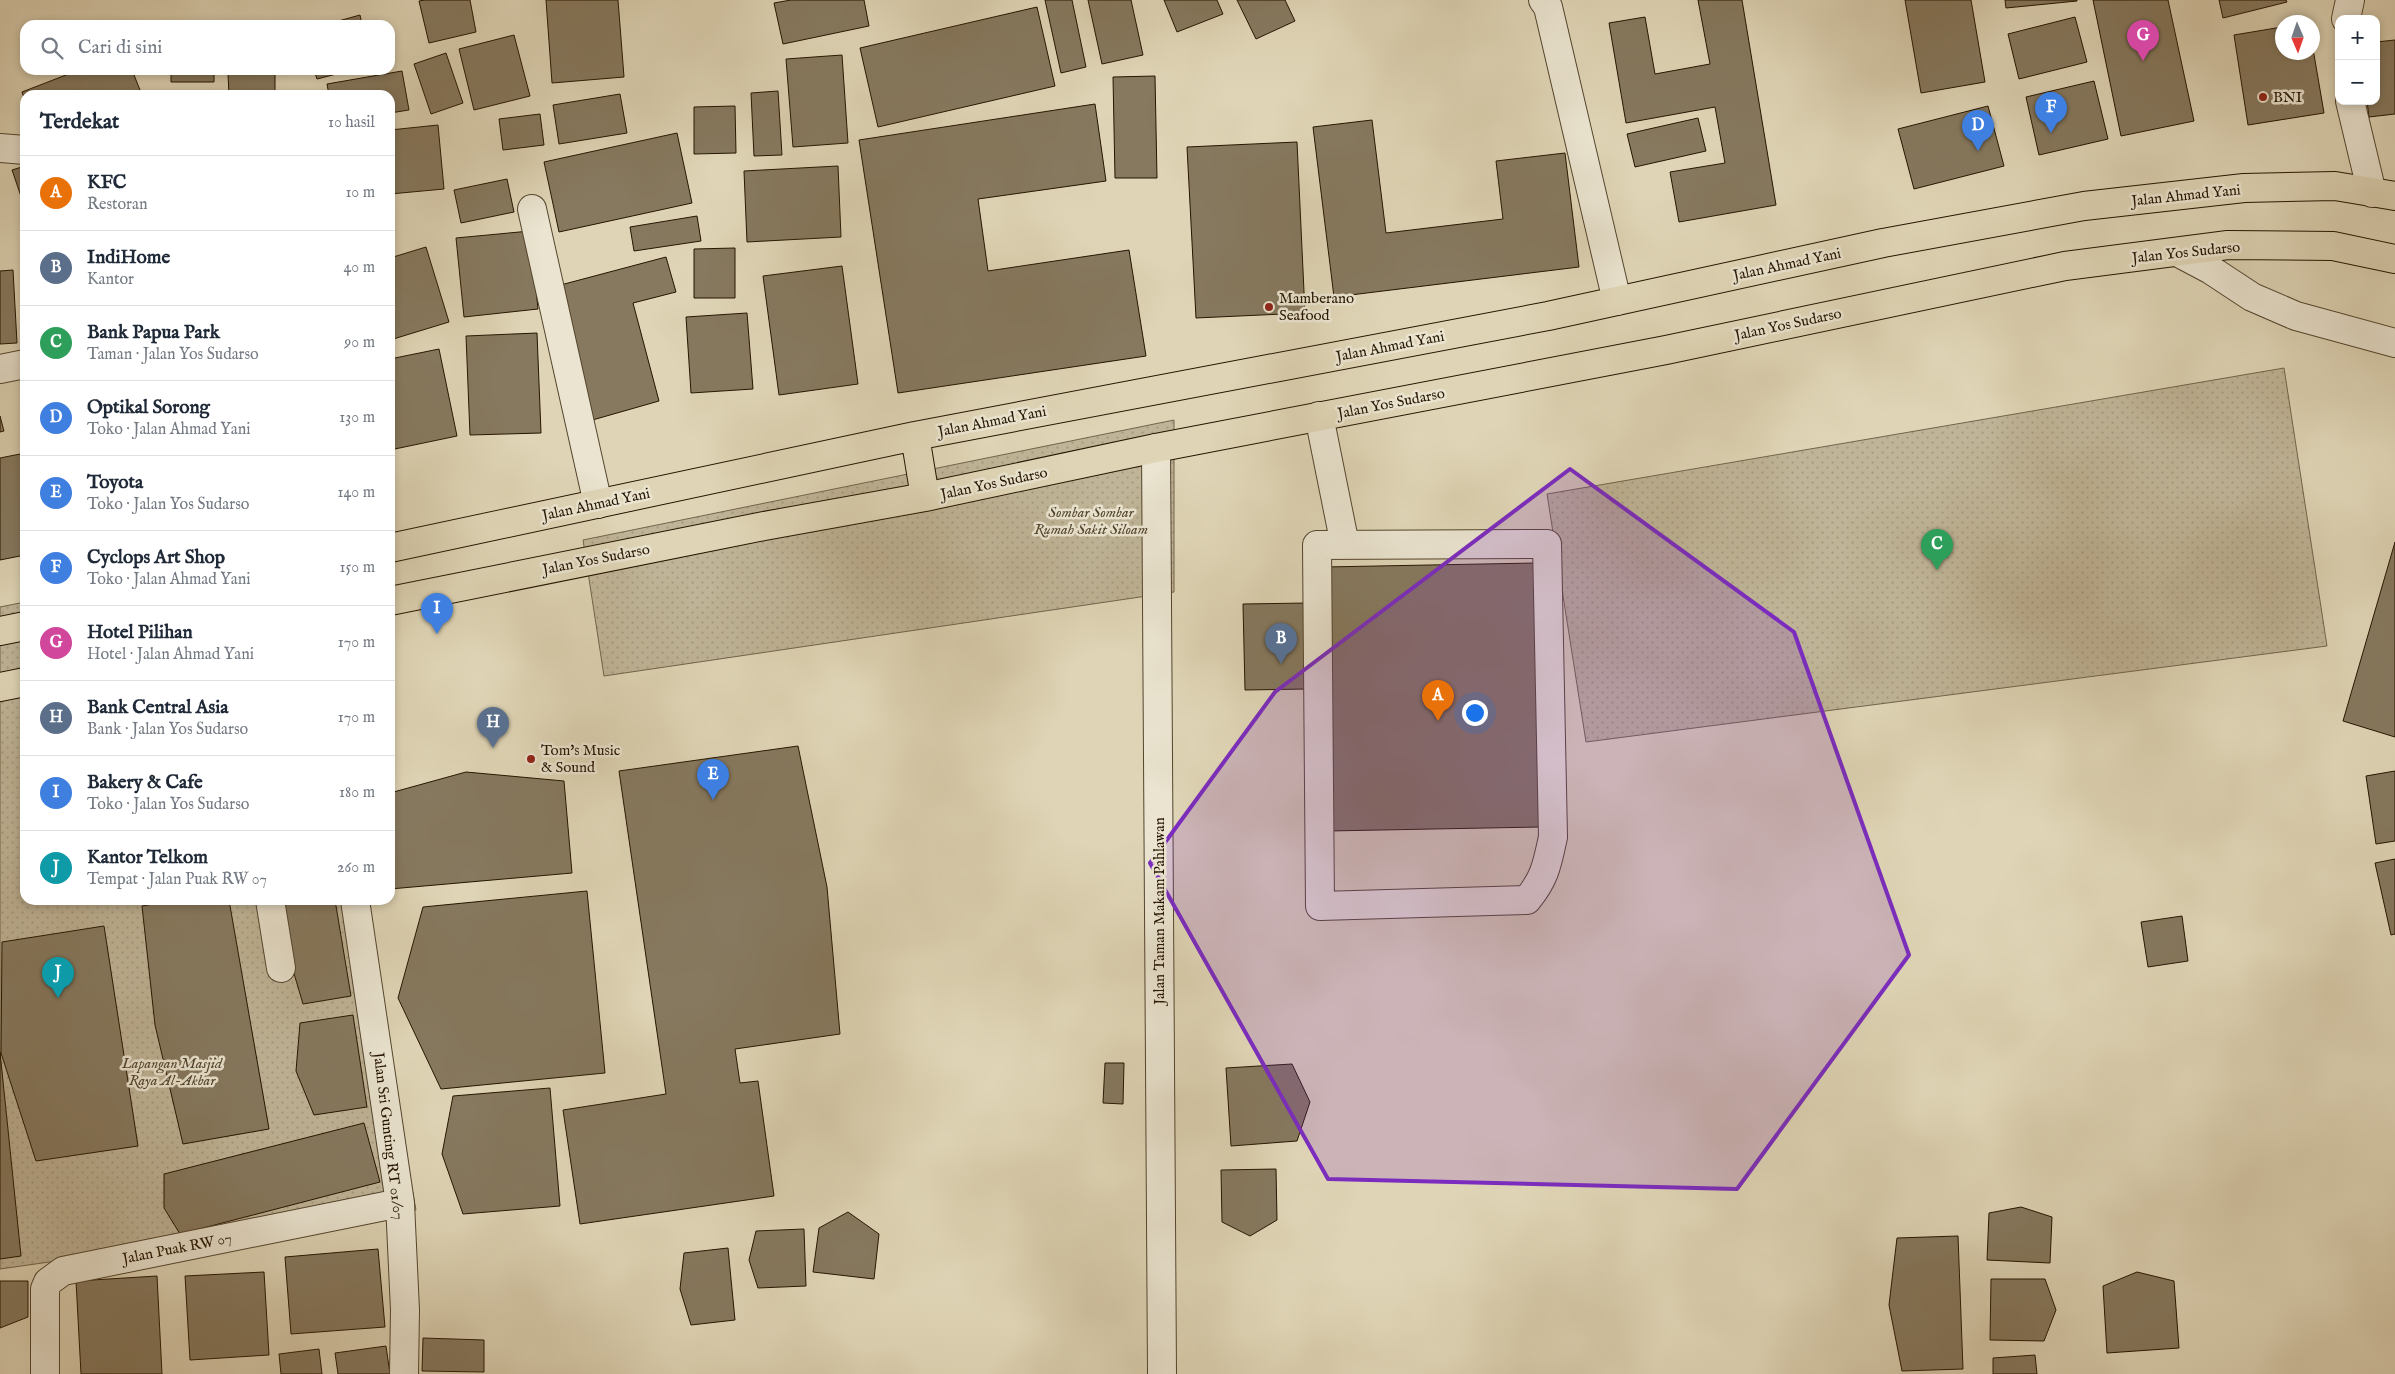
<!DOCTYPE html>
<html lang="id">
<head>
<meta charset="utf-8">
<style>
  :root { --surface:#fff; --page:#f2f2f3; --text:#1f2937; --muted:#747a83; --line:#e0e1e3; --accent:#0b8043 }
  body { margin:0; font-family:"IM FELL English",serif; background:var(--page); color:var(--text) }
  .controls { position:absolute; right:15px; top:15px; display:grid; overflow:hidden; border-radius:10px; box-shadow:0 2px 8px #0003 }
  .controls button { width:45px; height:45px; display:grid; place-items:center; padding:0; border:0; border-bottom:1px solid var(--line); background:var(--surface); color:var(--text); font:25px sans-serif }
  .compass { position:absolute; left:2275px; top:15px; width:45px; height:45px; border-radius:50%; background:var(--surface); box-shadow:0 2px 8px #0003; rotate:178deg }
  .you { position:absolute; left:1474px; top:712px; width:18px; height:18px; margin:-12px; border:4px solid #fff; border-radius:50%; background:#1a73e8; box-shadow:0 0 0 8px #1a73e833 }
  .badge { display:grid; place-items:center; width:32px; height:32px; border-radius:50%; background:var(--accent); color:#fff; font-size:16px; font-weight:700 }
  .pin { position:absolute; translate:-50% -41px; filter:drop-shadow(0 1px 2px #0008) }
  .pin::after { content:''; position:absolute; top:26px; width:18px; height:15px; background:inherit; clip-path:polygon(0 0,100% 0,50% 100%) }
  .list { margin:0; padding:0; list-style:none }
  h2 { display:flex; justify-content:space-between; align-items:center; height:65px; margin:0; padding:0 20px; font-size:21px }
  h2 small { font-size:16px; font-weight:400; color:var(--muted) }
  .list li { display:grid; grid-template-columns:32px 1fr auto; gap:15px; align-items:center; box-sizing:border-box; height:75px; padding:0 20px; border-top:1px solid var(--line) }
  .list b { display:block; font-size:19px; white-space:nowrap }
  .list p { margin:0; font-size:16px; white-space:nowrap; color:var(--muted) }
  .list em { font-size:16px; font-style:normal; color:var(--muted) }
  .icon { flex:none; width:28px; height:28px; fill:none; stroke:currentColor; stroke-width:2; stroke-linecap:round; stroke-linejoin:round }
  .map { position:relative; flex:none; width:2395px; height:1374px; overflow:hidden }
  .search { position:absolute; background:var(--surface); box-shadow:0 2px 8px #0003; left:20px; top:20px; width:375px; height:55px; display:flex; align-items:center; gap:12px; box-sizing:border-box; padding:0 18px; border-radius:15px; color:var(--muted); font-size:19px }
  .panel { position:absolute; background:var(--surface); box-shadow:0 2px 8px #0003; left:20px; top:90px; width:375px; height:815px; border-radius:15px }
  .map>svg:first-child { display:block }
</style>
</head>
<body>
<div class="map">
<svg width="2395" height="1374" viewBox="0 0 2395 1374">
  <defs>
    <pattern id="green-dots" width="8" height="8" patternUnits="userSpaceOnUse" patternTransform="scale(1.25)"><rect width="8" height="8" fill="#bfb497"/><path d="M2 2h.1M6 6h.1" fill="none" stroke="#a49a80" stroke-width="1.8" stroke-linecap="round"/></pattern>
  </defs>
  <rect width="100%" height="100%" fill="#dfd5b6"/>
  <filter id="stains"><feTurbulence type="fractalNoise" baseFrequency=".004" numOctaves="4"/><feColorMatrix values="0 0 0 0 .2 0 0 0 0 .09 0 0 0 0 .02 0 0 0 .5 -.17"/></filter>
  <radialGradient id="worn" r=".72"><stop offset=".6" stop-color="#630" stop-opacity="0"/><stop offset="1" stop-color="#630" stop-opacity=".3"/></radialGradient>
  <path fill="url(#green-dots)" stroke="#72644c" d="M2284 368 2327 646 1586 742 1547 494Z
    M1174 420V592L604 676 583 540Z
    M25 602V900H359L416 1210 0 1269V607Z"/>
  <path fill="#86795f" stroke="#251501" d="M425 0H470L476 32 429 43 419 1Z
    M546 0H618L624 77 552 83Z
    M791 0H864L869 26 783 44 774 3Z
    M1045 0H1072L1086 67 1061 73Z
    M1088 0H1131L1143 55 1102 64Z
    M1164 0H1217L1223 14 1177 32Z
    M1237 0H1285L1295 21 1256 39Z
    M1698 0H1742L1776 205 1679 222 1670 172 1725 163 1715 107 1626 123 1609 23 1645 17 1655 74 1710 64Z
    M1905 0H1971L1985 82 1921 93Z
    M2005 0H2077V1L2006 8Z
    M2093 0H2168L2194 121 2121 136Z
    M2219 0H2286L2287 2 2223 18Z
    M1037 7 1055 86 878 127 860 48Z
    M360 15 362 25H324Z
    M2075 17 2087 62 2019 79 2008 34Z
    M2282 27V52H2312V43L2324 113 2248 125 2234 35Z
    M514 35 530 96 474 110 459 49Z
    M2395 40V114L2369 117 2367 101H2376V42Z
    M446 53 463 103 431 114 414 64Z
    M842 55 848 143 793 147 786 59Z
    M79 70H132L142 95H25V101L22 92Z
    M171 70H214V82H171Z
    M314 70H352L317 79Z
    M402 71 409 110 390 113V95H329L327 84Z
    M275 73V95H229L228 74Z
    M1155 76 1157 178H1115L1113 77Z
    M2094 81 2108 139 2039 155 2026 97Z
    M778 91 782 155 754 156 751 93Z
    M620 94 627 133 559 144 553 105Z
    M1095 104 1106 181 978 199 988 271 1129 250 1146 356 898 393 859 140Z
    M735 106 736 153 694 154V107Z
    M1988 106 2004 166 1914 189 1898 129Z
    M540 114 544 145 503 150 499 119Z
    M1698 118 1706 151 1635 167 1627 134Z
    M1372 120 1386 233 1503 219 1496 161 1565 153 1579 267 1334 297 1313 127Z
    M438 125 444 189 390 194V130Z
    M677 133 692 203 559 232 544 162Z
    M1297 142 1305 313 1196 318 1187 147Z
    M25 166V208L12 170Z
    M838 166 841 237 747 242 744 171Z
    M507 179 514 212 461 223 454 190Z
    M390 211H393V233L390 234Z
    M697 216 701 241 634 251 630 227Z
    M530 231 538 309 464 317 456 238Z
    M426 247 449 322 390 340V258Z
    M735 248V298H694V249Z
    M666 257 676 292 633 303 659 401 589 421 553 287Z
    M842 266 858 384 779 395 763 276Z
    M13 270 17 343 0 344V271Z
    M747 313 753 389 691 393 686 317Z
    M537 333 541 433 470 435 466 336Z
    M439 349 457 436 390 450V359Z
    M0 416 4 431 0 432Z
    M25 453V555L0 560V458Z
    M2395 542V737L2343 721Z
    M1536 563 1540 827 1328 831 1324 567Z
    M1307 603 1308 689 1245 690 1243 604Z
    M798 746 827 887 840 1034 735 1049 740 1083 758 1081 774 1196 580 1224 563 1110 666 1094 619 771Z
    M2395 771V841L2376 844 2366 776Z
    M466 772 564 781 572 873 390 889V793Z
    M2395 859V934L2391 935 2375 863Z
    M587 891 605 1073 441 1089 398 998 423 907Z
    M175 900H229L269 1129 183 1144 155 1025 142 906Z
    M283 900H335L351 996 303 1004 285 943Z
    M2182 916 2188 961 2148 967 2141 922Z
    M104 926 138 1146 36 1161 1 1053 2 942Z
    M353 1015 367 1107 314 1115 296 1071 300 1023Z
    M0 1052 21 1256 0 1259Z
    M1105 1063H1124L1123 1104 1103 1103Z
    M1292 1064 1310 1102 1297 1141 1231 1146 1226 1068Z
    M550 1088 560 1206 463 1214 442 1154 453 1096Z
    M364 1123 380 1182 180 1234 164 1208V1174Z
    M1276 1169 1277 1220 1250 1236 1222 1222 1221 1170Z
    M2021 1207 2052 1217 2050 1263 1987 1260 1989 1213Z
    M848 1212 879 1234 874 1279 813 1272 819 1228Z
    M804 1229 806 1286 758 1288 749 1260 756 1231Z
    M1958 1236 1963 1369 1902 1371 1889 1305 1897 1238Z
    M728 1248 735 1320 691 1325 680 1289 684 1253Z
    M378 1249 385 1327 291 1334 285 1257Z
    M264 1272 269 1355 190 1360 185 1276Z
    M2137 1272 2174 1281 2179 1348 2107 1353 2103 1286Z
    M157 1276 162 1374H81L76 1281Z
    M1991 1279H2045L2056 1310 2044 1341 1990 1340Z
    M0 1281H28V1317L0 1328Z
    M423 1338 484 1340V1372L422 1371Z
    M386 1346 390 1374H338L335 1353Z
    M319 1349 322 1374H281L279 1354Z
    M2035 1355 2037 1374H1993V1358Z"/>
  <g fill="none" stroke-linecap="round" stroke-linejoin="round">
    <defs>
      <path id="minor" d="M1543 0 1548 7 1617 301
        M2346 19 2350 0
        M2350 101 2372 193
        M0 148 25 150
        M532 209 598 504
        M2177 252 2211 270 2252 297 2296 316 2395 343
        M0 369 25 364
        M1319 416 1345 545
        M1156 448 1162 1374
        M1547 544 1553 837C1547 865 1545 878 1527 900L1320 906 1317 545Z
        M270 900 281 968
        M355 900 400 1203 405 1310 404 1374
        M45 1374V1289L48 1282 63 1271 400 1203"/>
      <path id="highway" d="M915 436 925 497
        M390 548 915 436 1548 316 1883 243 2084 206 2244 188 2335 186 2395 196
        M390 601 764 526 925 497 1156 448 1666 350 2065 266 2228 245 2333 246 2395 259
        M0 631 25 626
        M0 687 25 682"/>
    </defs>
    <use href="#minor" stroke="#54452e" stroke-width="30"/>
    <use href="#highway" stroke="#251501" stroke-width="30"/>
    <use href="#minor" stroke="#eae4d0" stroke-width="28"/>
    <use href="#highway" stroke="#dfd5b6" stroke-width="28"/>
  </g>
  <path fill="#7b2cbf" fill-opacity="0.2" stroke="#7b2cbf" stroke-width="4" stroke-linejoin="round" d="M1570 469 1794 632 1909 955 1737 1189 1328 1179 1150 863 1275 692Z"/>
  <g fill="#8f2418" stroke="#eae4d0" stroke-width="2">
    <circle cx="2263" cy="97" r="5"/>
    <circle cx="1269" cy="307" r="5"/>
    <circle cx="531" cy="759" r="5"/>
  </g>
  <g text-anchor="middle" stroke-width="5" stroke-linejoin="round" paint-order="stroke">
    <g font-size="15" fill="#251501" stroke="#eae4d0" text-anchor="start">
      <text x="2273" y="102">BNI</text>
      <text x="1279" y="303">Mamberano<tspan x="1279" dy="17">Seafood</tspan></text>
      <text x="541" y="755">Tom's Music<tspan x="541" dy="17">&amp; Sound</tspan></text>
    </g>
    <g font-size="15" fill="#251501" stroke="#eae4d0">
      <text transform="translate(2186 195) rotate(-6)" y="5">Jalan Ahmad Yani</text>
      <text transform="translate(2186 252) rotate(-6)" y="5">Jalan Yos Sudarso</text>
      <text transform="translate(1787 264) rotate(-12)" y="5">Jalan Ahmad Yani</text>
      <text transform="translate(1788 324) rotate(-12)" y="5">Jalan Yos Sudarso</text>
      <text transform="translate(1390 346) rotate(-11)" y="5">Jalan Ahmad Yani</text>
      <text transform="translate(1391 403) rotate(-11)" y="5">Jalan Yos Sudarso</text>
      <text transform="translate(992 421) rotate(-11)" y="5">Jalan Ahmad Yani</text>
      <text transform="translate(994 483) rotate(-12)" y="5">Jalan Yos Sudarso</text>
      <text transform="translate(596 504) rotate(-12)" y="5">Jalan Ahmad Yani</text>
      <text transform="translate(596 559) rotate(-11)" y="5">Jalan Yos Sudarso</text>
      <text transform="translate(1159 911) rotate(-90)" y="5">Jalan Taman Makam Pahlawan</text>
      <text transform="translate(389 1136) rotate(83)" y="5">Jalan Sri Gunting RT 01/07</text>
      <text transform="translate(177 1248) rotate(-11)" y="5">Jalan Puak RW 07</text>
    </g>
    <g font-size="15" font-style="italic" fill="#53452e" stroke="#eae4d0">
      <text x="1091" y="517">Sombar Sombar<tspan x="1091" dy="17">Rumah Sakit Siloam</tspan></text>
      <text x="172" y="1068">Lapangan Masjid<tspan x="172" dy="17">Raya Al-Akbar</tspan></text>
    </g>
  </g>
  <rect width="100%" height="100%" filter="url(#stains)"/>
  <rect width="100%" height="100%" fill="url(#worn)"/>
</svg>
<div class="controls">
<button>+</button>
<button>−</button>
</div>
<svg class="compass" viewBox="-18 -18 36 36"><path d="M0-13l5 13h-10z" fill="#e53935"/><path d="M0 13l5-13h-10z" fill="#747a83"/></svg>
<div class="you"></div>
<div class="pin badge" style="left:1438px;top:721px;background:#e8710a">A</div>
<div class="pin badge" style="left:1281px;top:664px;background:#5c6f8a">B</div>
<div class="pin badge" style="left:1937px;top:570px;background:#2e9e5b">C</div>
<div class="pin badge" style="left:1978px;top:151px;background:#3f7fe0">D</div>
<div class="pin badge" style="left:713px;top:800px;background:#3f7fe0">E</div>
<div class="pin badge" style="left:2051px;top:133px;background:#3f7fe0">F</div>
<div class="pin badge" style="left:2143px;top:61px;background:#d1479c">G</div>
<div class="pin badge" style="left:493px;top:748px;background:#5c6f8a">H</div>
<div class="pin badge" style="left:437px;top:634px;background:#3f7fe0">I</div>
<div class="pin badge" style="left:58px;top:998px;background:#0f9aa8">J</div>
<div class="search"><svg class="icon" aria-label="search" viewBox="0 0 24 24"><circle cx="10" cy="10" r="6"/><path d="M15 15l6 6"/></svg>Cari di sini</div>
<section class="panel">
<h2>Terdekat<small>10 hasil</small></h2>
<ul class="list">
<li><span class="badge" style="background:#e8710a">A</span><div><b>KFC</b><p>Restoran</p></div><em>10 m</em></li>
<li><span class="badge" style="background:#5c6f8a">B</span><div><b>IndiHome</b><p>Kantor</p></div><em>40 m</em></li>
<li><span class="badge" style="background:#2e9e5b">C</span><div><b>Bank Papua Park</b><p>Taman · Jalan Yos Sudarso</p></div><em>90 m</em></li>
<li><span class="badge" style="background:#3f7fe0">D</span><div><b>Optikal Sorong</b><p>Toko · Jalan Ahmad Yani</p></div><em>130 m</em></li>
<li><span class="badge" style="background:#3f7fe0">E</span><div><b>Toyota</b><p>Toko · Jalan Yos Sudarso</p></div><em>140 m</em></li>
<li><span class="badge" style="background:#3f7fe0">F</span><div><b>Cyclops Art Shop</b><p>Toko · Jalan Ahmad Yani</p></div><em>150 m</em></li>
<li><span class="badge" style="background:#d1479c">G</span><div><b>Hotel Pilihan</b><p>Hotel · Jalan Ahmad Yani</p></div><em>170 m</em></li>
<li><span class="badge" style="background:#5c6f8a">H</span><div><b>Bank Central Asia</b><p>Bank · Jalan Yos Sudarso</p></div><em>170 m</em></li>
<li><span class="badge" style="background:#3f7fe0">I</span><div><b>Bakery &amp; Cafe</b><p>Toko · Jalan Yos Sudarso</p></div><em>180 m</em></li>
<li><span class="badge" style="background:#0f9aa8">J</span><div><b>Kantor Telkom</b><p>Tempat · Jalan Puak RW 07</p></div><em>260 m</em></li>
</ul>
</section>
</div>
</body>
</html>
